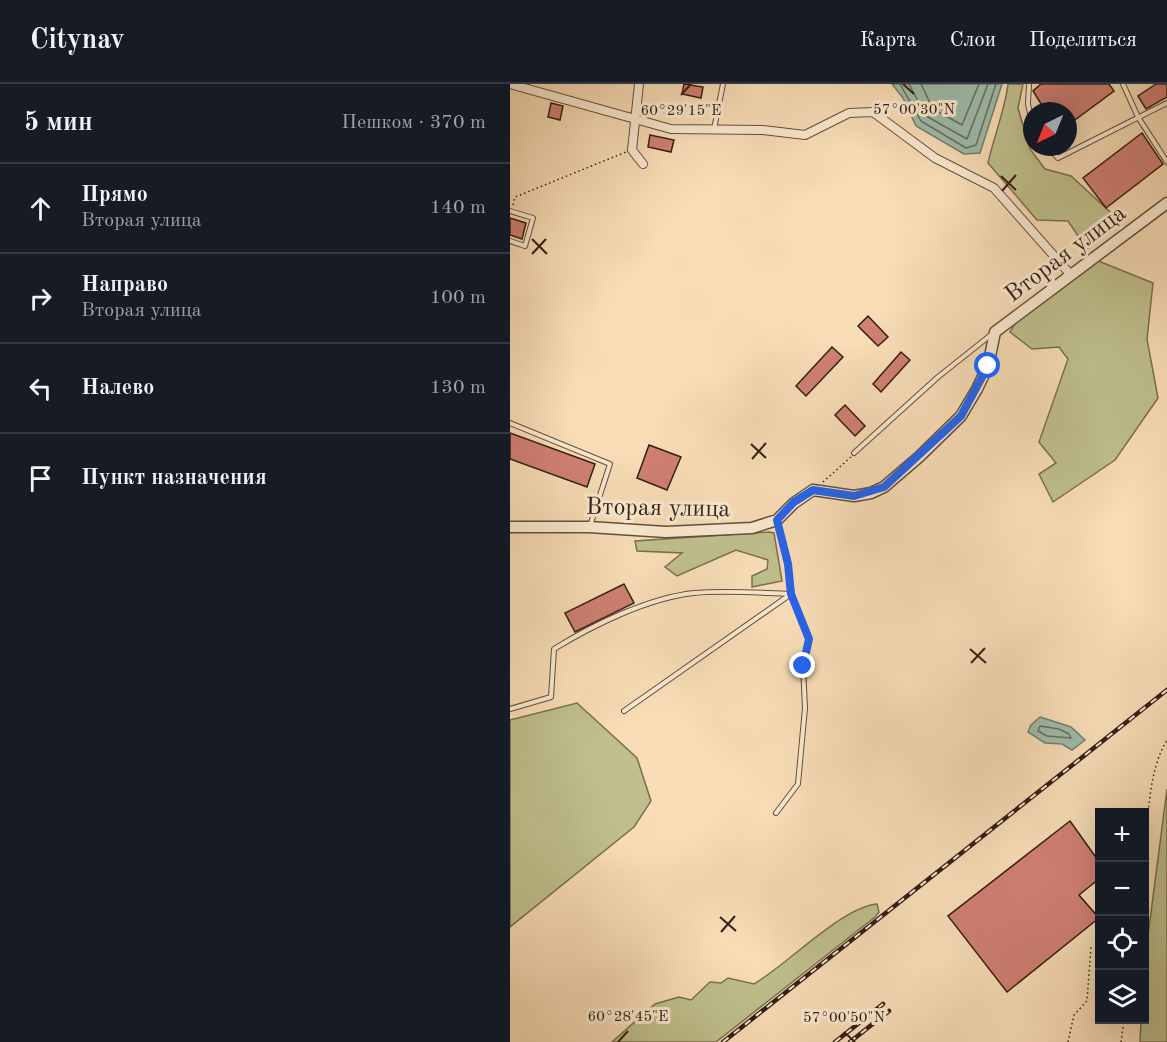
<!DOCTYPE html>
<html lang="ru">
<head>
<meta charset="utf-8">
<style>
  :root { --surface:#171b24; --page:#242831; --text:#f1f3f6; --muted:#9ea1a6; --line:#363941 }
  body { margin:0; font-family:"Old Standard TT",serif; background:var(--page); color:var(--text) }
  .controls { position:absolute; right:18px; bottom:18px; display:grid; overflow:hidden; border-radius:0px; box-shadow:0 6px 24px #0002 }
  .controls button { width:54px; height:54px; display:grid; place-items:center; padding:0; border:0; border-bottom:2px solid var(--line); background:var(--surface); color:var(--text); font:30px sans-serif }
  .compass { position:absolute; left:513px; top:18px; width:54px; height:54px; border-radius:50%; background:var(--surface); box-shadow:0 6px 24px #0002; rotate:223deg }
  .stop { position:absolute; width:18px; height:18px; margin:-14px; border:4px solid #2563eb; border-radius:50%; background:#fff }
  .stop.end { background:#2563eb; border-color:#fff; box-shadow:0 2px 6px #0008 }
  .list { margin:0; padding:0; list-style:none }
  h2 { display:flex; justify-content:space-between; align-items:center; height:78px; margin:0; padding:0 24px; font-size:26px }
  h2 small { font-size:20px; font-weight:400; color:var(--muted) }
  .list li { display:grid; grid-template-columns:39px 1fr auto; gap:18px; align-items:center; box-sizing:border-box; height:90px; padding:0 24px; border-top:2px solid var(--line) }
  .list b { display:block; font-size:22px; white-space:nowrap }
  .list p { margin:0; font-size:20px; white-space:nowrap; color:var(--muted) }
  .list em { font-size:20px; font-style:normal; color:var(--muted) }
  .icon { flex:none; width:33px; height:33px; fill:none; stroke:currentColor; stroke-width:2; stroke-linecap:round; stroke-linejoin:round }
  .map { position:relative; flex:none; width:657px; height:958px; overflow:hidden }
  header { display:flex; align-items:center; gap:36px; box-sizing:border-box; height:84px; padding:0 30px; background:var(--surface); border-bottom:2px solid var(--line) }
  header strong { font-size:28px }
  nav { display:flex; gap:33px; margin-inline-start:auto; font-size:21px }
  main { display:flex }
  aside { flex:1; background:var(--surface) }
  .map>svg:first-child { display:block }
</style>
</head>
<body>
<header>
<strong>Citynav</strong>
<nav><a>Карта</a><a>Слои</a><a>Поделиться</a></nav>
</header>
<main>
<aside>
<h2>5 мин<small>Пешком · 370 m</small></h2>
<ul class="list">
<li><svg class="icon" aria-label="ahead" viewBox="0 0 24 24"><path d="M12 20V5M6 11l6-6 6 6"/></svg><div><b>Прямо</b><p>Вторая улица</p></div><em>140 m</em></li>
<li><svg class="icon" aria-label="right" viewBox="0 0 24 24"><path d="M7 20v-9h11M14 6l5 5-5 5"/></svg><div><b>Направо</b><p>Вторая улица</p></div><em>100 m</em></li>
<li><svg class="icon" aria-label="left" viewBox="0 0 24 24"><path d="M17 20v-9H6M10 6l-5 5 5 5"/></svg><div><b>Налево</b></div><em>130 m</em></li>
<li><svg class="icon" aria-label="arrive" viewBox="0 0 24 24"><path d="M6 21V4h12l-3 4 3 4H6"/></svg><div><b>Пункт назначения</b></div></li>
</ul>
</aside>
<div class="map">
<svg width="657" height="958" viewBox="0 0 657 958">
  <rect width="100%" height="100%" fill="#f8ddb7"/>
  <filter id="stains"><feTurbulence type="fractalNoise" baseFrequency=".00333" numOctaves="4"/><feColorMatrix values="0 0 0 0 .2 0 0 0 0 .09 0 0 0 0 .02 0 0 0 .5 -.17"/></filter>
  <radialGradient id="worn" r=".72"><stop offset=".6" stop-color="#630" stop-opacity="0"/><stop offset="1" stop-color="#630" stop-opacity=".3"/></radialGradient>
  <path fill="#bfc08d" stroke="#796f50" stroke-width="1.5" d="M498 0H513L508 24 520 65 535 85 561 92 611 138 577 165 558 137 527 136 478 79C484 52 495 26 498 0Z
    M586 176 643 199 637 255 648 314 605 376 543 418 529 390 546 379 529 358 558 275 549 263 522 265 500 248 507 236Z
    M259 448 264 449 272 497 242 503V492L257 485 258 476 226 466 167 492 155 483 172 469 127 467 125 457Z
    M67 619 127 674 141 717 124 743 0 843V636Z
    M657 705V958H630L631 936H634L635 875Z
    M367 820 369 828 365 833 206 958H102L145 920 169 913 181 916 200 898 211 899 218 894 244 900C278 880 332 823 367 820Z"/>
  <path fill="#9ebcab" stroke="#737d6e" stroke-width="1.5" d="M382 0H492L470 69 454 70 406 42 393 14Z
    M530 633 561 643 575 656 562 666 552 660 535 659 518 648 521 641Z"/>
  <g fill="none" stroke-linecap="round" stroke-linejoin="round">
    <path stroke="#686d5f" stroke-width="1.5" d="M390 0 411 37 456 64 466 61 486 0
      M399 0 416 32 457 55 478 0
      M411 0 423 25 452 41 469 0
      M530 642 549 645 559 650 561 654 537 652 528 647Z"/>
  </g>
  <path fill="#d08074" stroke="#331e13" stroke-width="1.5" d="M174 0 193 3 191 14 172 10Z
    M531 0H599L604 7 558 41V27H528L533 23 523 7Z
    M646 0H657V13L636 25 628 12Z
    M41 19 53 22 50 36 38 33Z
    M632 49 653 80 596 124 573 94Z
    M140 51 164 56 161 68 138 63Z
    M0 134 16 139 12 155 0 151Z
    M358 232 378 253 368 262 348 242Z
    M322 263 333 273 296 312 286 302Z
    M391 268 400 276 371 308 363 300Z
    M335 321 355 342 345 352 325 331Z
    M0 349 85 380 77 403 0 375Z
    M139 361 171 373 157 406 127 394Z
    M114 500 124 519 65 548 55 529Z
    M560 737 590 779V794L569 811 589 834 497 908 438 832Z"/>
  <g fill="none" stroke-linecap="round" stroke-linejoin="round">
    <defs>
      <path id="service" d="M519 0 518 20 522 39
        M613 0 628 33 657 78
        M204 45 213 0
        M537 63 548 74 657 19
        M0 127 23 134 15 162 0 157
        M0 339 100 380 80 442
        M344 369 428 293 482 250
        M0 625 41 613 44 565C83 541 138 514 184 509 216 506 249 509 281 510L114 627
        M266 729 288 700 295 624 293 582 299 555 281 510 278 480 267 437"/>
      <path id="minor" d="M0 0 161 45 253 46 295 51 339 29 363 28 425 74 484 104 560 190
        M129 0 122 66 133 80"/>
      <path id="tertiary" d="M0 443H79L156 448 242 444 267 436 284 419 303 406 344 412 361 409 374 403 409 373 451 332 467 305 478 282 485 248 657 119"/>
    </defs>
    <use href="#service" stroke="#644e3c" stroke-width="6"/>
    <use href="#minor" stroke="#644e3c" stroke-width="10"/>
    <use href="#tertiary" stroke="#644e3c" stroke-width="13"/>
    <path stroke="#331e13" stroke-width="1.5" stroke-dasharray="1.5 3" stroke-linecap="butt" d="M3 121 5 113 116 68
      M313 398 341 373
      M634 768C639 732 638 687 657 656
      M558 958 564 931 577 917 581 863
      M611 958 614 936"/>
    <use href="#service" stroke="#fae9d0" stroke-width="4"/>
    <use href="#minor" stroke="#fae9d0" stroke-width="8"/>
    <use href="#tertiary" stroke="#fae9d0" stroke-width="10"/>
    <defs>
      <path id="rail" d="M213 958 657 606
        M325 958 373 920
        M340 958 379 927"/>
    </defs>
    <use href="#rail" stroke="#331e13" stroke-width="4.5"/>
    <use href="#rail" stroke="#fae9d0" stroke-width="2" stroke-dasharray="7" stroke-linecap="butt"/>
  </g>
  <g fill="none" stroke-linecap="round" stroke-linejoin="round">
    <path stroke="#2563eb" stroke-width="8" d="M293 582 299 555 281 510 278 480 267 436 284 418 303 406 344 412 374 403 451 332 478 282"/>
  </g>
  <path fill="none" stroke="#331e13" stroke-width="2" d="M393 0 404 10M171 11 181 0M491 92 506 106M492 107 506 91M22 155 37 170M22 170 36 155M241 360 256 374M242 375 256 359M460 565 476 579M461 579 475 564M210 833 226 847M211 848 225 832M334 948 345 958M108 958 118 947"/>
  <g text-anchor="middle" stroke-width="6" stroke-linejoin="round" paint-order="stroke">
    <g font-size="24" fill="#331e13" stroke="#fae9d0">
      <text transform="translate(555 169) rotate(-37)" y="8">Вторая улица</text>
      <text transform="translate(148 423) rotate(1)" y="8">Вторая улица</text>
    </g>
  </g>
  <g font-size="15" text-anchor="middle" fill="#331e13" stroke="#fae9d0" stroke-width="6" stroke-linejoin="round" paint-order="stroke">
    <text x="404" y="30">57°00'30"N</text>
    <text x="171" y="31">60°29'15"E</text>
    <text x="118" y="937">60°28'45"E</text>
    <text x="334" y="938">57°00'50"N</text>
  </g>
  <rect width="100%" height="100%" filter="url(#stains)"/>
  <rect width="100%" height="100%" fill="url(#worn)"/>
</svg>
<div class="controls">
<button>+</button>
<button>−</button>
<button><svg class="icon" aria-label="locate" viewBox="0 0 24 24"><circle cx="12" cy="12" r="6"/><path d="M12 2v4M12 18v4M2 12h4M18 12h4"/></svg></button>
<button><svg class="icon" aria-label="layers" viewBox="0 0 24 24"><path d="M12 4l9 5-9 5-9-5zM3 14l9 5 9-5"/></svg></button>
</div>
<svg class="compass" viewBox="-18 -18 36 36"><path d="M0-13l5 13h-10z" fill="#e53935"/><path d="M0 13l5-13h-10z" fill="#9ea1a6"/></svg>
<div class="stop" style="left:478px;top:282px"></div>
<div class="stop end" style="left:293px;top:582px"></div>
</div>
</main>
</body>
</html>
